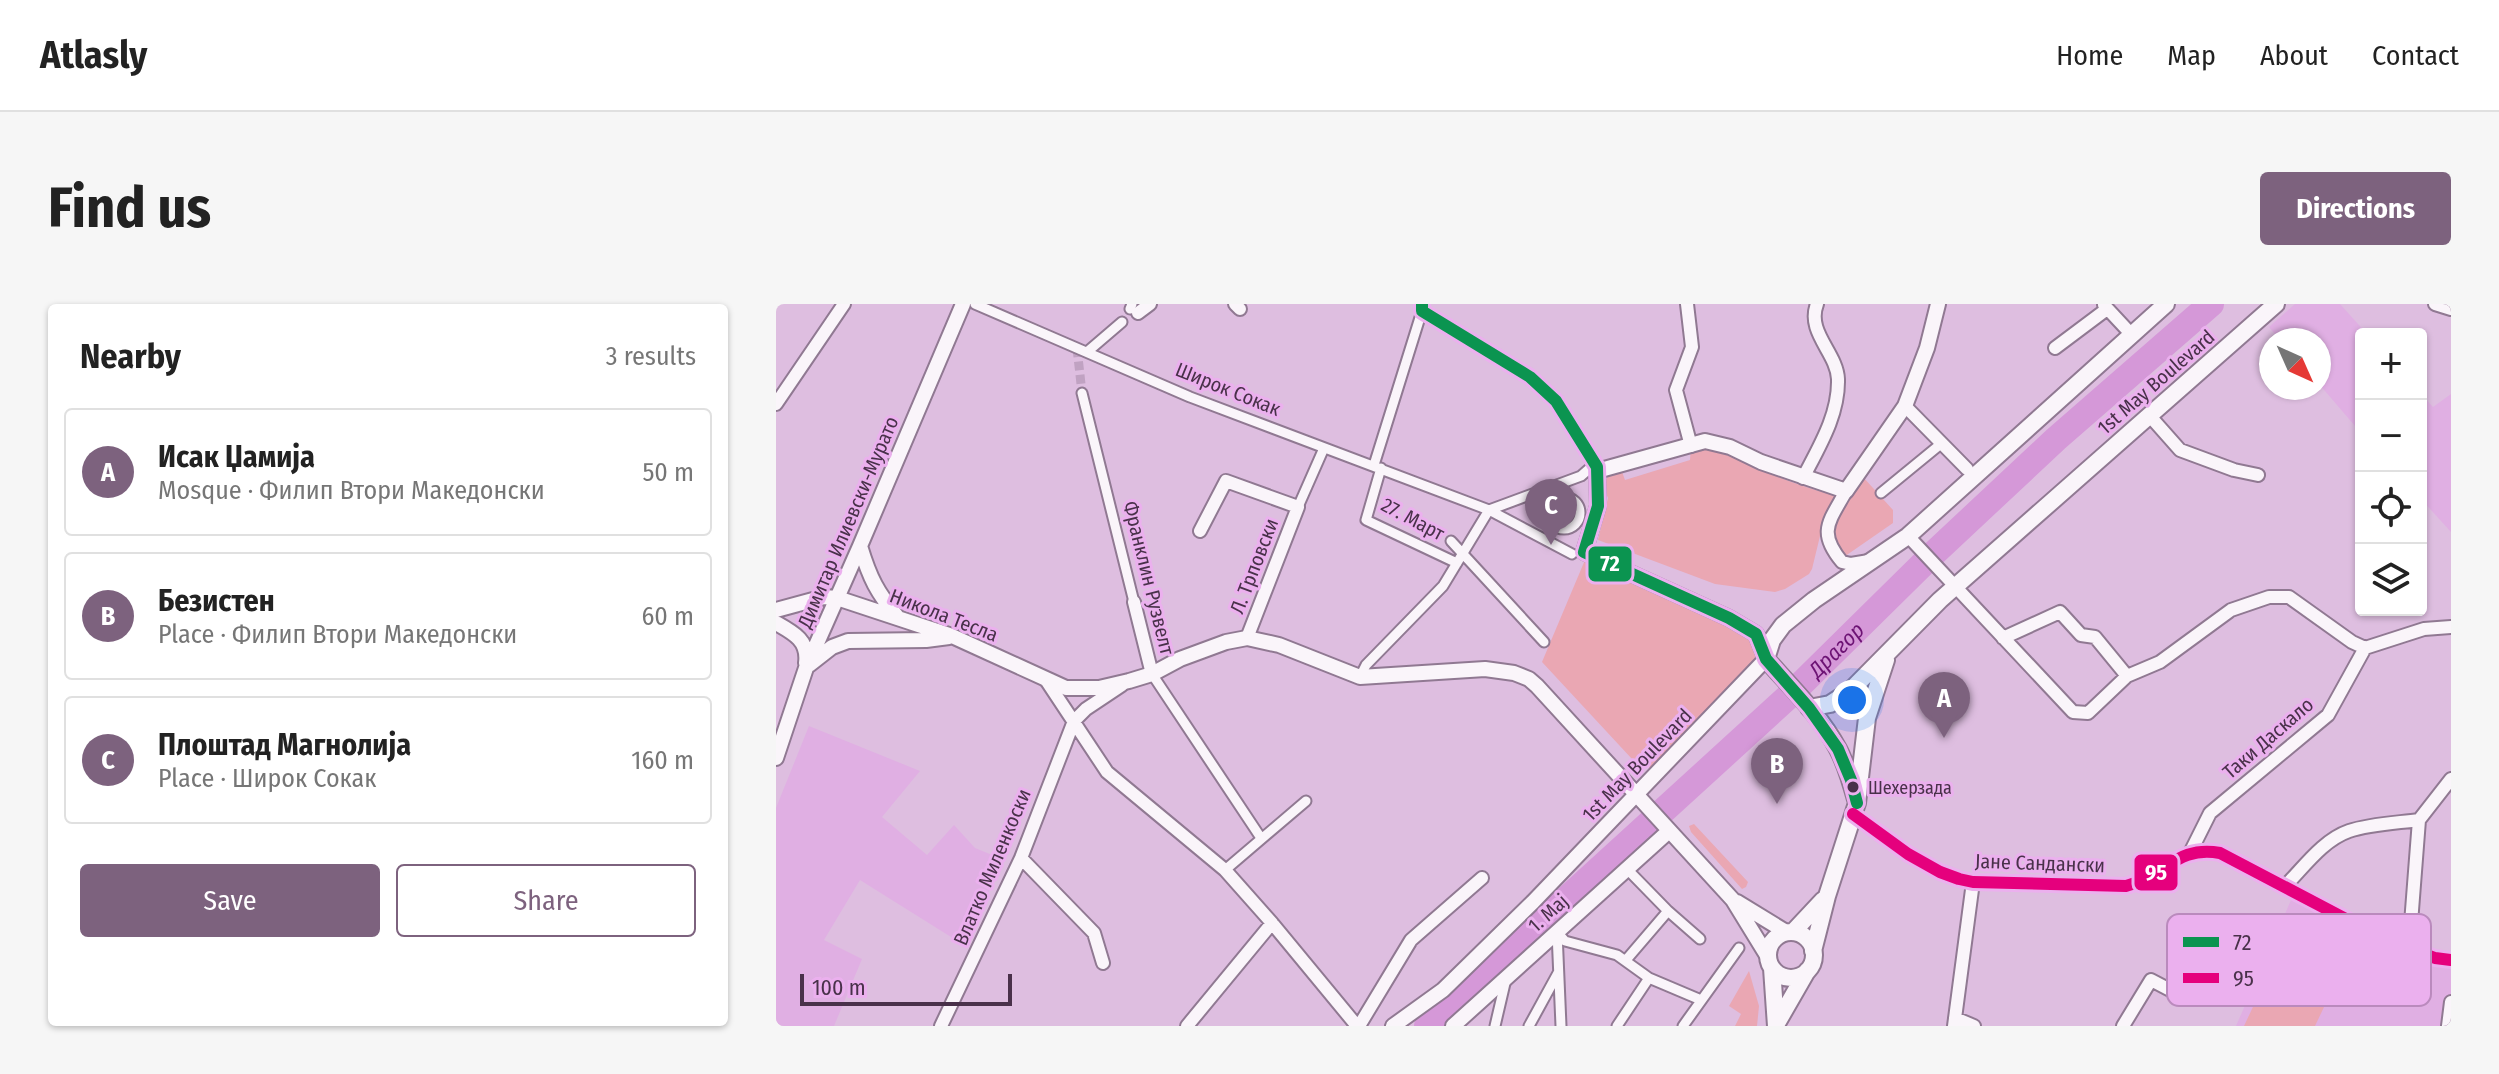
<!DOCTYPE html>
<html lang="en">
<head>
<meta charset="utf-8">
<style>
  :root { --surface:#fff; --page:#f6f6f6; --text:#222; --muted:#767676; --line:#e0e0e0; --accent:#7d627e }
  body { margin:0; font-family:"Fira Sans Condensed",sans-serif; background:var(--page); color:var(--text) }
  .controls { position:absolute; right:24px; top:24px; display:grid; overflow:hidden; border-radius:8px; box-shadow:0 2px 6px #0004 }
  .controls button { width:72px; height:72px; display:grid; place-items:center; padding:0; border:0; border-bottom:2px solid var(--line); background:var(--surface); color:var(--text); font:40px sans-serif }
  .compass { position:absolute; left:1483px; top:24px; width:72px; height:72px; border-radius:50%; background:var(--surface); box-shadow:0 2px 6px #0004; rotate:135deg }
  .scale { position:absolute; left:24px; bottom:20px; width:212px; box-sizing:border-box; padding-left:8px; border:4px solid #49314a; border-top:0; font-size:22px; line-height:28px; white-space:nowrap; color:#49314a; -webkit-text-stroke:6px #ebb0ee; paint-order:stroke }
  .you { position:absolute; left:1076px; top:396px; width:28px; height:28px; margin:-20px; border:6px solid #fff; border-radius:50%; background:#1a73e8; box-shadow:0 0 0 12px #1a73e833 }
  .badge { display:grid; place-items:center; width:52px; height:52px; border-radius:50%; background:var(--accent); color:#fff; font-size:26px; font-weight:700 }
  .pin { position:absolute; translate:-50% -66px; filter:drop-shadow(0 2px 4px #0008) }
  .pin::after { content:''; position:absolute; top:42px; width:28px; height:24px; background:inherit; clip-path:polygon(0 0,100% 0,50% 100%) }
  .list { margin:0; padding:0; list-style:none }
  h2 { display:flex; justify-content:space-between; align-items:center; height:104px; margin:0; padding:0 32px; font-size:34px }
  h2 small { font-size:26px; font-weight:400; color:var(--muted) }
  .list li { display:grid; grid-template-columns:52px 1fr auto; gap:24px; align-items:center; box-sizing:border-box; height:128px; margin:0 16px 16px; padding:0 16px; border:2px solid var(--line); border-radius:8px }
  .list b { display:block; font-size:30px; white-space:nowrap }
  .list p { margin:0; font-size:26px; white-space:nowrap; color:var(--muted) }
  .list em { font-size:26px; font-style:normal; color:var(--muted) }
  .actions { display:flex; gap:16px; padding:24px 32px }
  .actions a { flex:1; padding:18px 0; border:2px solid var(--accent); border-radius:8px; text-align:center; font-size:28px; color:var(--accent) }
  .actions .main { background:var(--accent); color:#fff }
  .icon { flex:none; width:44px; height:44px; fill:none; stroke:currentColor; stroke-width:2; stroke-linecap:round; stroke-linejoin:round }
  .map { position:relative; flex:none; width:1675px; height:722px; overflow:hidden; border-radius:8px }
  header { display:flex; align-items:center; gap:48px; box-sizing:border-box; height:112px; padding:0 40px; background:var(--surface); border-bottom:2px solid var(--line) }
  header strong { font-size:38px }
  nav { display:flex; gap:44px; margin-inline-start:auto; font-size:28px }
  .intro { display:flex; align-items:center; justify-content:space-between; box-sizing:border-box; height:192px; padding:0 48px }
  h1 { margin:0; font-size:56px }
  .button { padding:20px 36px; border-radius:8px; background:var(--accent); color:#fff; font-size:28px; font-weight:700 }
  main { display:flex; gap:48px; padding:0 48px }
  aside { flex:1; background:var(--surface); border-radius:8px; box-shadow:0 2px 6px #0004 }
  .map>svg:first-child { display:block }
</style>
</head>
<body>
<header>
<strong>Atlasly</strong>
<nav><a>Home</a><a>Map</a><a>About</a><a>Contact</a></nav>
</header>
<div class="intro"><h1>Find us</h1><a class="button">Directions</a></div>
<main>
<aside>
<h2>Nearby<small>3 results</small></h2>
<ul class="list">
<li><span class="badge">A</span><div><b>Исак Џамија</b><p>Mosque · Филип Втори Македонски</p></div><em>50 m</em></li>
<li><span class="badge">B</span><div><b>Безистен</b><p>Place · Филип Втори Македонски</p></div><em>60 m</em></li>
<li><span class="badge">C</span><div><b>Плоштад Магнолија</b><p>Place · Широк Сокак</p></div><em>160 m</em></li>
</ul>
<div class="actions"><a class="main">Save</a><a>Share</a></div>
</aside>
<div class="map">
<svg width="1675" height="722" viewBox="0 0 1675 722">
  <rect width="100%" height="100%" fill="#debee0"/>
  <path fill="#e0afe3" d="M1519 0H1564L1591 30H1585V129L1543 80V36H1504L1493 23Z
    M1645 90 1657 103 1675 90V228L1645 195Z
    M33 422 144 467 106 513 151 551 178 521 199 544 226 555 191 643 84 576 48 636 86 655 58 722H0V504Z
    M1519 587 1606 634 1675 656V698L1672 722H1460Z"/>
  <path fill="#eaa7b3" d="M929 137 930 146C955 150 969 159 991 168 1011 177 1032 184 1053 190L1060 185 1068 188 1044 232 1036 265 1033 270 1009 285 999 288 939 280 822 236 832 194 827 182 833 170 845 165 849 176 914 156 915 142Z
    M1087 173 1117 206V219L1065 255 1052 227 1057 215Z
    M808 248 980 330 990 355 879 470 870 460H863L856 455 766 358 809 256Z
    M918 520 972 578 970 583 966 585 915 528 913 522Z
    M1500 654 1558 682 1539 722H1468Z
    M973 667 983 702 981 722H959L965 710 953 702Z"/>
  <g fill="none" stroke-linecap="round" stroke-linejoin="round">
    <path stroke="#d598d8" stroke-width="26" id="s1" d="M651 722 1013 392 1155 252 1280 135 1435 0"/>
    <path stroke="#c0a2c2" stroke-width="9" stroke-dasharray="9 4.5" stroke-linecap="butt" d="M301 44 306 89"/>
    <defs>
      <path id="pedestrian" d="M199 0 414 93 713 206 796 250
        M354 5 356 0
        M311 48 346 18
        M306 89 358 298
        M598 161 646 7
        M605 164 590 216 681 259
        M1105 189 1166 139
        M772 209a16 16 0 1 1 32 0a16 16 0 1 1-32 0Z
        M522 203 548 144
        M675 237 768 338
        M376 370 485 534
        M584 373 590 361 667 282 713 206 805 172 813 165
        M851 565 892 607 924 635
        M449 566 530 497
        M781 628 789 637 841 651 873 674 925 696
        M781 628 785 722
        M850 656 892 607
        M719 722 730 675
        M753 722 782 669
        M841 722 873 674
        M907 722 963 644"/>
      <path id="minor" d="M459 0 464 5
        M646 0V7L754 73 780 97 821 163
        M911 0 916 43 900 86 915 142
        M1659 0 1675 5
        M1328 1 1356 31
        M362 9 374 0
        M1279 44 1331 5
        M0 100 68 0
        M1129 102 1191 165
        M1373 111 1404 146 1458 166 1482 171
        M1027 174C1043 143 1063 111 1062 75 1061 49 1030 28 1041 0
        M1070 187C1053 218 1041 228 1066 258L1075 260 1093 257
        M424 227 450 177 522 203 471 334
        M1132 232 1297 408 1312 409 1351 372
        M358 298 376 370
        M1227 334 1284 308 1305 331 1319 333 1351 372 1384 358 1455 306 1493 293H1513L1576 338 1589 344 1648 325 1675 323
        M270 376 331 468 449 566 496 619 581 722
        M1077 510 1132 550 1164 568 1183 575 1197 578 1350 582C1389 572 1401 541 1444 549L1606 634 1659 654 1675 656
        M1415 547 1434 509 1552 411 1589 344
        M245 554 318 629 327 659
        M1510 581C1528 563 1547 536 1573 527 1594 520 1620 519 1643 516L1675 475
        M1633 645 1643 516
        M1179 714 1198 722
        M165 722 245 554 298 417 310 405 346 381
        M411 722 496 619
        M583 722 635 636 706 574
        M1178 722 1197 578
        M1347 722 1375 676 1396 687
        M1672 722 1675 698"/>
      <path id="tertiary" d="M821 167 929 137 954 143 985 158 1070 187 1129 102 1151 44 1162 0
        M84 242C94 275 101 288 122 314
        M0 306 48 293 61 294 176 332 290 384H323L353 377 376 370 404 355 450 338 471 334 503 341 584 373 709 365 738 369 753 375 761 382 957 596 992 653
        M0 319C18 329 33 337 30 359
        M33 361 56 343 72 337 150 336 173 333
        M0 454 30 364 84 242 187 0
        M961 598 1010 628
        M617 722 667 686 757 598 990 355 980 330 953 314 808 248 822 202 821 163
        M677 722 893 527"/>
      <path id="secondary" d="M1033 404 1054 400 1074 387 1164 296 1500 0
        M1081 499C1076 481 1071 462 1062 445 1044 411 1015 383 990 355L996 336 1007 321 1038 296 1132 232 1390 0
        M1017 628 1047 596
        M992 651a23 23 0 1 1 46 0a23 23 0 1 1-46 0Z
        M1037 647 1051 592 1081 499 1091 414 1110 356
        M996 664 1000 722
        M1000 721 1031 667"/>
    </defs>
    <use href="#pedestrian" stroke="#907992" stroke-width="13"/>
    <use href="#minor" stroke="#907992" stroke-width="16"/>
    <use href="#tertiary" stroke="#907992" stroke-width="18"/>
    <use href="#secondary" stroke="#907992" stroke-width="20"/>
    <use href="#pedestrian" stroke="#faf5fa" stroke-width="9"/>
    <use href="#minor" stroke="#faf5fa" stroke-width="12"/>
    <use href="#tertiary" stroke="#faf5fa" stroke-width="14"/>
    <use href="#secondary" stroke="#faf5fa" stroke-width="16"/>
    <defs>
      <path id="bus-1" d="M646 0V7L754 73 780 97 821 163 822 202 808 248 953 314 980 330 990 355 1033 404 1062 445 1075 476 1081 499"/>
      <path id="bus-2" d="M1077 510 1132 550 1164 568 1183 575 1197 578 1350 582C1389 572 1401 541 1444 549L1606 634 1659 654 1675 656"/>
    </defs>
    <use href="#bus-1" stroke="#ebb0ee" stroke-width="18"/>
    <use href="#bus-2" stroke="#ebb0ee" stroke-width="18"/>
    <use href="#bus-1" stroke="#0b9450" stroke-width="12"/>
    <use href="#bus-2" stroke="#e5007d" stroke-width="12"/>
  </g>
  <circle fill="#49314a" stroke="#ebb0ee" stroke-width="3" cx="1077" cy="483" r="7"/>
  <g text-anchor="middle" stroke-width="6" stroke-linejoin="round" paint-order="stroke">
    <g font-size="18" fill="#49314a" stroke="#ebb0ee" text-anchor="start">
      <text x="1092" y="490">Шехерзада</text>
    </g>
    <g font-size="20" fill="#49314a" stroke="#ebb0ee">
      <text transform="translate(1380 78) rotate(-41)" y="7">1st May Boulevard</text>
      <text transform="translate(452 85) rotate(22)" y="7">Широк Сокак</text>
      <text transform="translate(637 215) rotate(28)" y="7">27. Март</text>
      <text transform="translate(72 218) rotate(-67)" y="7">Димитар Илиевски-Мурато</text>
      <text transform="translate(478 262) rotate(-69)" y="7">Л. Трповски</text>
      <text transform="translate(373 274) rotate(76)" y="7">Франклин Рузвелт</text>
      <text transform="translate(168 311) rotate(21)" y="7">Никола Тесла</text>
      <text transform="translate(1492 434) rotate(-41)" y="7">Таки Даскало</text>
      <text transform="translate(861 461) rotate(-46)" y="7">1st May Boulevard</text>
      <text transform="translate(1264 559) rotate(2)" y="7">Јане Сандански</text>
      <text transform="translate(216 563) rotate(-67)" y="7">Влатко Миленкоски</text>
      <text transform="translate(772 609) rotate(-42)" y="7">1. Мај</text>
    </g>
    <g font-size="22" font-style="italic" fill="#6d1374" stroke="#ebb0ee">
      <text dy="8" stroke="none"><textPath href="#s1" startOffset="556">Драгор</textPath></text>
    </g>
  </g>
  <rect x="1391" y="610" width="264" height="92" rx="12" fill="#ebb0ee" stroke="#ba8abd" stroke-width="2"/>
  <rect x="1407" y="633" width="36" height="10" fill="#0b9450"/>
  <rect x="1407" y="669" width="36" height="10" fill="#e5007d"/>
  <g font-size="22" fill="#49314a">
    <text x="1457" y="646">72</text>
    <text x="1457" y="682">95</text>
  </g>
  <g stroke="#ebb0ee" stroke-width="3">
    <rect x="811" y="241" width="46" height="38" rx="8" fill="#0b9450"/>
    <rect x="1357" y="549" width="46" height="39" rx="8" fill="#e5007d"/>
  </g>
  <g font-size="22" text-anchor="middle" font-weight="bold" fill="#fff">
    <text x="834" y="267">72</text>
    <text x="1380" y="576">95</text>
  </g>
</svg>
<div class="controls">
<button>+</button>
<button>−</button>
<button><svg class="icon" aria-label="locate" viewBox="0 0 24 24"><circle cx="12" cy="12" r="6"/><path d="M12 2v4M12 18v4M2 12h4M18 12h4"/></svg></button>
<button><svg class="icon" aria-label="layers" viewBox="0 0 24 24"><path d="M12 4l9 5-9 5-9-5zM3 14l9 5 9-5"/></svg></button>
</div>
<svg class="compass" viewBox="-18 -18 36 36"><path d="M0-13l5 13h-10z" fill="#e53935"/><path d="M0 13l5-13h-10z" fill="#767676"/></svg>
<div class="scale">100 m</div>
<div class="you"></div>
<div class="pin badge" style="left:1168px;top:434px">A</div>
<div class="pin badge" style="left:1001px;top:500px">B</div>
<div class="pin badge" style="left:775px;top:241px">C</div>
</div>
</main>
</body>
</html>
